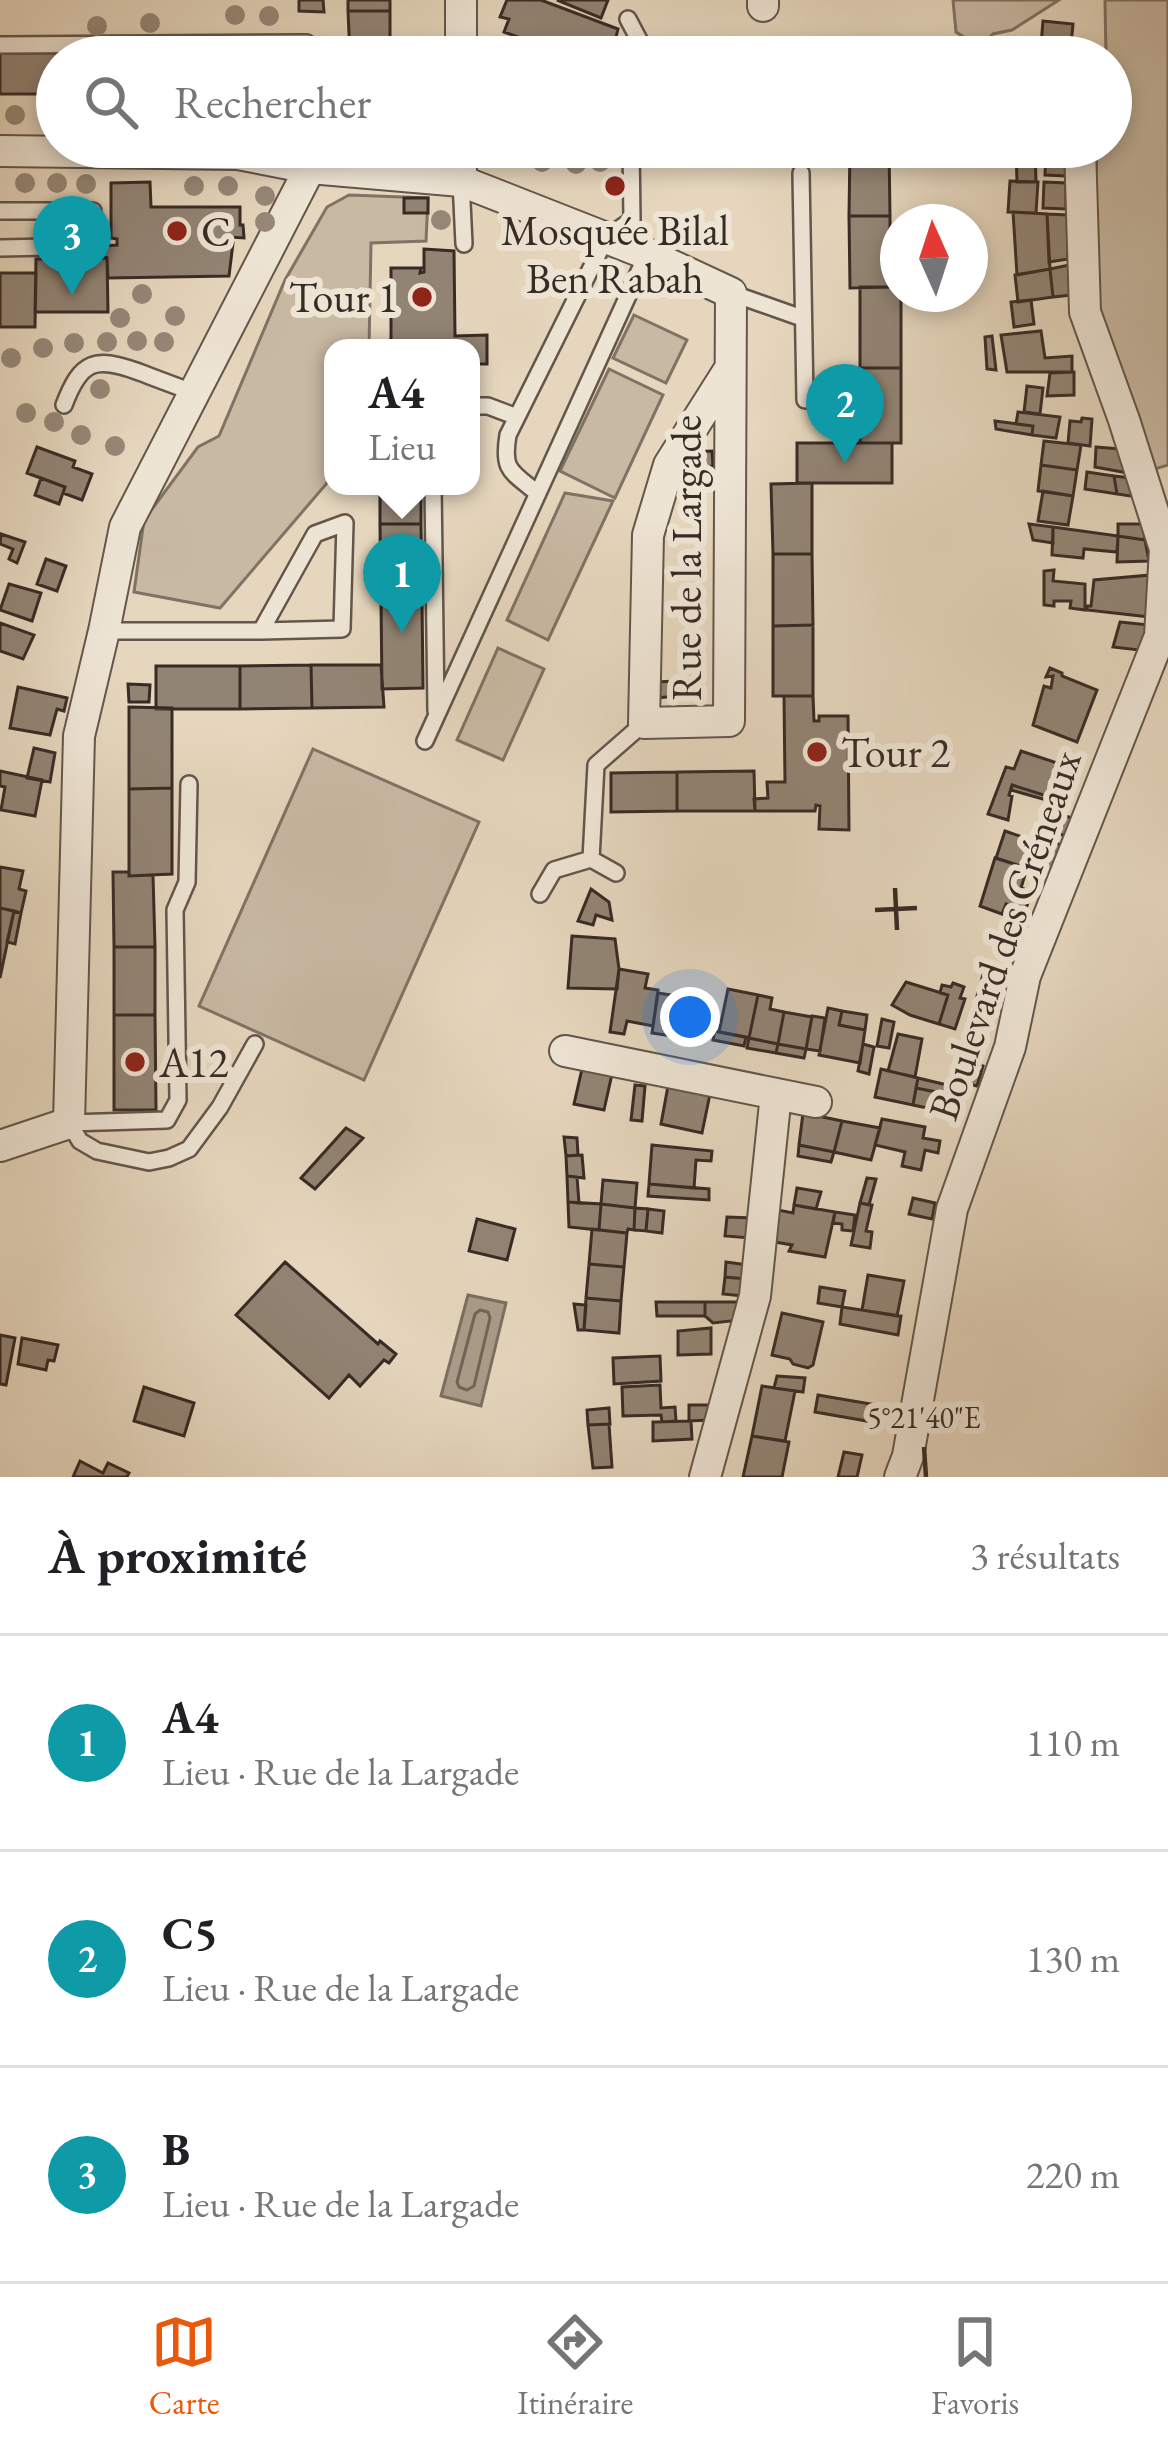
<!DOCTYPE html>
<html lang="fr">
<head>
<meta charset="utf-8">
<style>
  :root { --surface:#fff; --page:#f2f2f2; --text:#202124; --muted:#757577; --line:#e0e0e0; --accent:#ea580c }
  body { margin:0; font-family:"EB Garamond",serif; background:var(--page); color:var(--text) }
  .compass { position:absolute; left:880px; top:204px; width:108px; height:108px; border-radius:50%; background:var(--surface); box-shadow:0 6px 18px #0003; rotate:357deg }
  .you { position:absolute; left:690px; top:1017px; width:42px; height:42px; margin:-30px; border:9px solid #fff; border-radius:50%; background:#1a73e8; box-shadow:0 0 0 18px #1a73e833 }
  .badge { display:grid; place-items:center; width:78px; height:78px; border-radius:50%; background:var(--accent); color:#fff; font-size:39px; font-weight:700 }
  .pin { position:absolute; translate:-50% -99px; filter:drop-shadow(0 3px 6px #0008) }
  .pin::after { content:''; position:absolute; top:63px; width:42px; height:36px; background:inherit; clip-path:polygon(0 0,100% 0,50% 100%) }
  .popup { position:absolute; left:324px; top:339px; width:156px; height:156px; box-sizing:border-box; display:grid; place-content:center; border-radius:24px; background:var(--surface); filter:drop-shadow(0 3px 9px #0005); font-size:39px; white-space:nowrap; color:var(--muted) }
  .popup b { font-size:45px; color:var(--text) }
  .popup::after { content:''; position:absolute; left:50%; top:100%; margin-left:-24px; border:24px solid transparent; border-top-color:var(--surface) }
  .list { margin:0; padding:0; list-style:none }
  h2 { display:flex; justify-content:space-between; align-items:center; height:156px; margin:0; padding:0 48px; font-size:51px }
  h2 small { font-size:39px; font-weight:400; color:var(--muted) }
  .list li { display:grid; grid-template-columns:78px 1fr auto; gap:36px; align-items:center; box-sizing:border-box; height:216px; padding:0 48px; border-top:3px solid var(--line) }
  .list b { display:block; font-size:45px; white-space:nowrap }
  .list p { margin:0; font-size:39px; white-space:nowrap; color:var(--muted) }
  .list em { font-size:39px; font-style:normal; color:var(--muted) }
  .icon { flex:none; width:66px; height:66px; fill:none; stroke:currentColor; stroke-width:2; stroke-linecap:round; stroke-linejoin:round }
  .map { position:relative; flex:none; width:1168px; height:1477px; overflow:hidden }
  .search { position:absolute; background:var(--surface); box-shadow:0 6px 18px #0003; left:36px; right:36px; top:36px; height:132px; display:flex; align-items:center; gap:30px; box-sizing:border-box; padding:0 42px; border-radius:66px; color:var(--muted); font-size:45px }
  .sheet { height:804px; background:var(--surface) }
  nav { display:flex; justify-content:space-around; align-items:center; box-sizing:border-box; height:168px; border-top:3px solid var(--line); background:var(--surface); font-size:33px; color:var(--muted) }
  nav a { display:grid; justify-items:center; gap:6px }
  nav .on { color:var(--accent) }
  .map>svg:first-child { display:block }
</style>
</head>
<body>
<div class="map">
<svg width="1168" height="1477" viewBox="0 0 1168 1477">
  <rect width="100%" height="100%" fill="#e5d6bd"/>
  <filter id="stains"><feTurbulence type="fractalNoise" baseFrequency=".00167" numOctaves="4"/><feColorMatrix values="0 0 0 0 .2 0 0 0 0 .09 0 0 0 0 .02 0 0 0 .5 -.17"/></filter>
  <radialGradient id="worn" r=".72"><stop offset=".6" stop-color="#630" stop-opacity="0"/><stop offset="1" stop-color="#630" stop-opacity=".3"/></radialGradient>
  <path fill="#c8b9a3" stroke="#807264" stroke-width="3" d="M953 0H1059L1012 30 993 34 980 47 956 32Z
    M1105 0H1168V465L1155 469 1101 321 1093 233 1097 147H1111V57H1106Z
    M349 195 428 198 426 241 371 243 369 348H333V476L220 608 134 592 144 520 198 447 219 436 285 280 327 207Z
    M634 315 687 340 666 383 613 358Z
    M609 369 663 395 615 498 560 471Z
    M565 493 613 501 548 640 507 620Z
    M498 648 544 669 503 760 457 740Z
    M313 749 479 822 364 1080 199 1006Z"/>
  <path fill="#aa9c89" stroke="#7c6f61" stroke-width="3" d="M468 1295 506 1303 481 1406 441 1396Z"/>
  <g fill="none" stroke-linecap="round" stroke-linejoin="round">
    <path stroke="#716457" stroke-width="3" d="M480 1310 488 1312 490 1318 474 1386 467 1390 459 1387 457 1382 475 1314Z"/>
  </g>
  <path fill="#928474" stroke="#382b25" stroke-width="3" d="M299 0H323L324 12 299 11Z
    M348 0H390V11H348Z
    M507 0H541L618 29 616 37 630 43 629 57H560L562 53 504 32 509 19 500 17Z
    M557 0H608L601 18Z
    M348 11H390V57H350Z
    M1043 21 1073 24 1070 57H1040Z
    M0 53H65L66 57H57V94H0Z
    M65 53H136V57H66Z
    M136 53H210V57H136Z
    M850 147H889L890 216H849Z
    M1016 149 1035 150 1036 182H1017Z
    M1046 150 1066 152V176L1045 175Z
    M1010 181 1038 182 1036 213 1008 212Z
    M150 182 151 207H240V225H243L244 238 229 237 228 243H233L229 276 108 278 107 258 103 257 104 246 117 245V239L111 238V183Z
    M1044 182 1066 183V209L1043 208Z
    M404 198H428V213H404Z
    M1013 212 1047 214 1050 269 1017 275Z
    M1047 214 1067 215 1068 259 1049 262Z
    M849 216H890V287L850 288Z
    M424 249 454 251 455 336 487 335V364H471V348H391V268H421L420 273 424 272Z
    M107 258 108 312H35L36 259Z
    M1069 265 1072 295 1053 297 1050 269Z
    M1050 269 1053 297 1018 302 1015 275Z
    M0 273H36L35 327H0Z
    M860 287H898V294H901V368H860Z
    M1031 300 1034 324 1014 327 1011 302Z
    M1041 331 1045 358 1072 356V372H1007L1001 335Z
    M992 336 996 370 987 369 985 337Z
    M860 368H901V443H860Z
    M1074 372V395L1047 396 1050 373Z
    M1027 386 1043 388 1040 414 1024 412Z
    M1018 412 1060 417 1056 438 1032 435 1033 426 1016 424Z
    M1082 418 1092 419 1090 446 1068 443 1070 421 1081 422Z
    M995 421 1033 426 1032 435 996 429Z
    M1044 441 1081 445 1077 470 1041 465Z
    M797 443H892V483H797Z
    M37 447 75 461 73 467 92 474 82 500 63 493 65 487 27 473Z
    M1096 447 1120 449 1128 473 1095 467Z
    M712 451 713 466 692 469V452Z
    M1041 465 1077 470 1073 496 1038 491Z
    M1087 472 1114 476 1117 494 1085 489Z
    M1114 476 1130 478 1137 497 1117 494Z
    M41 478 65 487 59 504 35 495Z
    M812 483V554H773L771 484Z
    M380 486H421V524H380Z
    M1043 491 1073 496 1068 525 1038 521Z
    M380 524H421L422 599 381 600Z
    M1029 524 1053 527V543L1033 540Z
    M1118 524H1143L1145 540 1118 536Z
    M1053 527 1118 536 1117 552 1084 549 1083 558 1052 555Z
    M1 534 25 542 17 563 9 559 13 549 0 544Z
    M1118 536 1145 540 1149 561 1117 562Z
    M773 554H812L813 625 773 626Z
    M46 559 66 566 57 591 37 584Z
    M1054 570 1053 581 1085 584V610L1070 608 1071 601H1054V606L1044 605V571Z
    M1151 575 1150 617 1087 610V606H1091L1094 580Z
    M9 584 41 593 32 621 0 610Z
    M422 599 423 688 382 689 381 600Z
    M1120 622 1149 625 1139 650 1113 647Z
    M0 623 34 635 23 659 0 651Z
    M813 625V696H773V626Z
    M311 665H381L384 707 312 708Z
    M311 665 312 708 240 709V666Z
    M156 666H240V709H156Z
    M1050 668 1062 673V676L1097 690 1077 742 1033 725 1044 686 1051 688 1053 676 1046 677Z
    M676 681 677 696 656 698V682Z
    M128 684 150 685 149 702H129Z
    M18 687 67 698 64 711 57 709 50 735 10 728Z
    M784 696H813L814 721H819V716H848L849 830 819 829 820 806 816 805 815 811H755L754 799 768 798 767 782H785Z
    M129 707 172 708V788L129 789Z
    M34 748 55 753 50 782 27 778Z
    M1021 751 1060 764 1050 797 1012 785 1009 795 1012 796 1008 820 988 814 1006 767 1014 769Z
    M1060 764 1064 765 1053 802 1011 790 1012 785 1050 797Z
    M0 771 42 780 35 816 1 810 5 787 0 786Z
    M754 771 755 811H677V772Z
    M677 772V811L611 812V773Z
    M172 788V874L129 876V789Z
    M1053 812 1075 819 1068 837 1046 829Z
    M1005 831 1037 842 1027 868 996 858Z
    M1049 841 1065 846 1051 878 1037 873Z
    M995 858 1027 868 1021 888 1032 892 1025 911 1006 904 1002 914 980 906Z
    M0 867 23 871 19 889 26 891 21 913 0 908Z
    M113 872H129V876L153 875 155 947H114Z
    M591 889 609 902 612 920 596 915 593 925 578 921Z
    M0 908 14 911 0 978Z
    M14 911 21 913 15 944 7 942Z
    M572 936 615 939 619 969 617 989 568 988Z
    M114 947H155V1015H114Z
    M619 969 648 974 645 988 658 990 653 1026 627 1021 624 1034 610 1032Z
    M984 971 1010 978 1000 1008 975 1003Z
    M906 982 948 995 939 1024 910 1015 892 1005Z
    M953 983 964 987 960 998 965 999 955 1029 939 1024 948 995 940 993 942 985 951 987Z
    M728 989 758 995 749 1038 719 1032Z
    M658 993 691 998 685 1038 652 1033Z
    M758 995 772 998 770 1009 784 1012 778 1044 749 1038Z
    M828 1008 842 1011 839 1025 865 1030 860 1063 819 1055Z
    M842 1011 867 1015 865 1030 839 1025Z
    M784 1012 812 1017 806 1049 778 1044Z
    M114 1015H155L156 1110H114Z
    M812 1016 825 1018 820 1051 806 1049Z
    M882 1019 894 1022 889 1048 877 1046Z
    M715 1031 746 1037 744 1046 713 1040Z
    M898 1034 922 1039 915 1077 888 1071Z
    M749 1038 778 1044 776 1053 747 1048Z
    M778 1044 806 1049 804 1058 776 1053Z
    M863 1044 874 1047 869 1074 858 1071Z
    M961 1059 983 1066 977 1086 953 1081Z
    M582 1069 612 1074 604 1110 574 1104Z
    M881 1069 918 1078 913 1105 875 1097Z
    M918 1078 947 1085 946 1094 916 1088Z
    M635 1085 645 1086 642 1121 631 1120Z
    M668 1086 710 1094 702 1133 661 1124Z
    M916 1088 946 1094 942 1111 913 1105Z
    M803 1113 842 1121 834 1152 799 1145Z
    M882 1119 925 1127 923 1138 940 1141 938 1153 925 1150 921 1170 902 1166 905 1152 875 1145Z
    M842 1121 880 1128 871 1160 834 1152Z
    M346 1128 363 1138 315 1189 301 1178Z
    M564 1137 577 1138 578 1155 566 1156Z
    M652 1145 712 1151 711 1161 696 1160 694 1188 649 1184Z
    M799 1145 834 1152 831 1162 798 1156Z
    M582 1155 584 1178 567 1176 566 1156Z
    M567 1176 577 1177 579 1203 568 1202Z
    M867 1178 876 1179 869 1205 860 1203Z
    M603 1180 637 1183 635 1208 601 1204Z
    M649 1184 709 1189V1200L648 1196Z
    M797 1188 821 1192 816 1209 794 1205Z
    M913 1198 935 1203 932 1219 909 1214Z
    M568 1202 601 1204 599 1230 569 1227Z
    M860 1203 872 1205 866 1231 872 1232 870 1248 851 1245Z
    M601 1204 635 1208 634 1230 628 1229 627 1233 599 1230Z
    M794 1205 835 1212 825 1257 789 1251 792 1245 775 1242 778 1210 793 1213Z
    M635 1208 648 1209 646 1231 634 1230Z
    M648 1209 664 1211 662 1233 646 1231Z
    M835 1212 855 1215 853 1231 842 1230V1224L833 1223Z
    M727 1217 752 1218 750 1238 725 1236Z
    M477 1219 515 1229 507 1260 469 1251Z
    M592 1229 627 1233 624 1267 589 1264Z
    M285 1262 378 1344 380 1341 396 1354 389 1363 384 1360 360 1386 349 1375 329 1398 236 1315Z
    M726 1262 748 1265 746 1279 725 1277Z
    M589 1264 624 1267 621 1301 586 1298Z
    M868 1275 904 1281 897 1316 862 1310Z
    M725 1277 746 1279 744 1296 723 1294Z
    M820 1287 845 1291 842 1307 818 1303Z
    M586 1298 621 1301 619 1333 584 1330Z
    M656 1302H705V1316H657Z
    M705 1302H744L740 1320 713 1323 705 1316Z
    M574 1304 586 1305 584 1330H578Z
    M842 1307 901 1316 898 1335 840 1324Z
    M782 1313 823 1322 813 1365 808 1368 793 1364 790 1359 772 1355Z
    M711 1328V1354L678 1355V1331Z
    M0 1335 15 1338 6 1385 0 1384Z
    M22 1338 58 1345 54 1361 48 1360 46 1370 18 1364Z
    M660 1356 661 1381 614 1384 613 1358Z
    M777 1376 805 1378 803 1392 774 1388Z
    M660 1385 661 1408 675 1407 676 1421 662 1422 661 1415 623 1416 622 1387Z
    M762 1386 795 1391 785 1441 752 1436Z
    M144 1387 194 1403 184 1436 134 1421Z
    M818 1395 882 1406 878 1423 815 1412Z
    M689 1405H715L711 1420 689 1421Z
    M609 1408 610 1424 588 1425 587 1410Z
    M691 1421 692 1439 653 1441V1422Z
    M609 1424 612 1467 593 1468 588 1425Z
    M752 1436 789 1442 782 1477H743Z
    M844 1452 862 1455 857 1477H838Z
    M80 1461 103 1473 108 1463 129 1473 127 1477H73Z"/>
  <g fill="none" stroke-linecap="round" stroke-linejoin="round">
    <defs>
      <path id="lane" d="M628 19 648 57
        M0 45 307 43
        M801 173 805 400
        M461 181 464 244
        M0 211H93L94 246 1 248
        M731 293 802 318
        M64 405C81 360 95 356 139 372 157 379 176 386 195 393
        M471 406H488L517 417
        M433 486 436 711
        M537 493C511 471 502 471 508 435L606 238 632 220 631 147
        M104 631H261L315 534 345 523 342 629 261 631
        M425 741 647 254
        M189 784 187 882 175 910 178 1100 167 1120 69 1123 80 1141 97 1151 149 1162 169 1158 189 1149 220 1107 255 1044
        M616 873 591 859 596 765 644 723
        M540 894 554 870 591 859"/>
      <path id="street" d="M763 6V0
        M461 57V0
        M0 151 238 154 310 168 461 181 647 254 731 293 729 721 644 723 648 535 669 465 729 370
        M461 181V147
        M565 1051 816 1102
        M0 1146 69 1123 79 736 104 631 125 527 310 168
        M705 1477 755 1296 776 1094
        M900 1477 908 1456 952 1209 1010 1047 1025 976 1160 636 1165 549 1124 420 1085 312 1080 147"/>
    </defs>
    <use href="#lane" stroke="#63564b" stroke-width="20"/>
    <use href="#street" stroke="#63564b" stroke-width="34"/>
    <use href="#lane" stroke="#eee4d4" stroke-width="15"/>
    <use href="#street" stroke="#eee4d4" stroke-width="30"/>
  </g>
  <g fill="#968777">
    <circle cx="235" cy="15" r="10"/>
    <circle cx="269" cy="16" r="10"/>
    <circle cx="150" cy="23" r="10"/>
    <circle cx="97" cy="26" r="10"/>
    <circle cx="15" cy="115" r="10"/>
    <circle cx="542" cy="162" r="10"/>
    <circle cx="600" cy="162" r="10"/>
    <circle cx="576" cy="164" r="10"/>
    <circle cx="25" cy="183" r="10"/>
    <circle cx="57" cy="183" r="10"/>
    <circle cx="86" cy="184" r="10"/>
    <circle cx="194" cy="186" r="10"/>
    <circle cx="228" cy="186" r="10"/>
    <circle cx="265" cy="196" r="10"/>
    <circle cx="441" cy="220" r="10"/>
    <circle cx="265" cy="222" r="10"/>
    <circle cx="61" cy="224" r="10"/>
    <circle cx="142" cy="294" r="10"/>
    <circle cx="175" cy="316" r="10"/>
    <circle cx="120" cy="318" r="10"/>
    <circle cx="137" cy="341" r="10"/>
    <circle cx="107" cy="342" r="10"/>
    <circle cx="164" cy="342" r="10"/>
    <circle cx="74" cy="343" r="10"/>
    <circle cx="43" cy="348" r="10"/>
    <circle cx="11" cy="358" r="10"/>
    <circle cx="100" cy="389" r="10"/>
    <circle cx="26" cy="413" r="10"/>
    <circle cx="54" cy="422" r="10"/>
    <circle cx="81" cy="435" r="10"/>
    <circle cx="115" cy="446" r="10"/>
  </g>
  <path fill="none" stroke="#382b25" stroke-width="4.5" d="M895 888 897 930M875 910 917 908M924 1447 926 1477"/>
  <g fill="#8f2418" stroke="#eee4d4" stroke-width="4.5">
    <circle cx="615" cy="186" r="12"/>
    <circle cx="177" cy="231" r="12"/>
    <circle cx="422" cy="297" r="12"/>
    <circle cx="817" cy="752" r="12"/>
    <circle cx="135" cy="1062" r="12"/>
  </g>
  <g text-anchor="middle" stroke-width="12" stroke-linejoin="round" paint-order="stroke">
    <g font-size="42" fill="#382b25" stroke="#eee4d4" text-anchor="start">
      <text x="615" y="245" text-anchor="middle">Mosquée Bilal<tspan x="615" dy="48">Ben Rabah</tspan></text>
      <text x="201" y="246">C</text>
      <text x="398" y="312" text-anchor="end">Tour 1</text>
      <text x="841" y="767">Tour 2</text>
      <text x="159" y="1077">A12</text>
    </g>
    <g font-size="42" fill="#382b25" stroke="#eee4d4">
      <text transform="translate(686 558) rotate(-90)" y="15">Rue de la Largade</text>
      <text transform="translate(1004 935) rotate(-71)" y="15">Boulevard des Créneaux</text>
    </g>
  </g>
  <g font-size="30" text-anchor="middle" fill="#382b25" stroke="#eee4d4" stroke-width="12" stroke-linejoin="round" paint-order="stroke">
    <text x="924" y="1428">5°21'40"E</text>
  </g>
  <rect width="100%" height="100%" filter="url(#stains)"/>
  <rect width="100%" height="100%" fill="url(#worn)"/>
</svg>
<svg class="compass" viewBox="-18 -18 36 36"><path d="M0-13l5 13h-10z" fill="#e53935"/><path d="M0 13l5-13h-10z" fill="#757577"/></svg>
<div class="you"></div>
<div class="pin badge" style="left:402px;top:633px;background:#0f9aa8">1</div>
<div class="popup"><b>A4</b>Lieu</div>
<div class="pin badge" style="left:845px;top:463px;background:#0f9aa8">2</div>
<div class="pin badge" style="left:72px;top:295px;background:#0f9aa8">3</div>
<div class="search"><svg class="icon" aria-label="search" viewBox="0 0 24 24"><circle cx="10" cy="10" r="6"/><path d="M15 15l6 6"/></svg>Rechercher</div>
</div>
<section class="sheet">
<h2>À proximité<small>3 résultats</small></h2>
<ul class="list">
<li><span class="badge" style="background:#0f9aa8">1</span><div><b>A4</b><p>Lieu · Rue de la Largade</p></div><em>110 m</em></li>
<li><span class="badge" style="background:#0f9aa8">2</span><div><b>C5</b><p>Lieu · Rue de la Largade</p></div><em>130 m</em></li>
<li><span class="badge" style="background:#0f9aa8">3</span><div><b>B</b><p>Lieu · Rue de la Largade</p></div><em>220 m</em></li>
</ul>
</section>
<nav>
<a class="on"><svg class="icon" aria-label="map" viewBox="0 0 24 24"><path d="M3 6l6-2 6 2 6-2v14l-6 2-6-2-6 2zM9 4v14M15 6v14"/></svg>Carte</a>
<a><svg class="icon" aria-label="directions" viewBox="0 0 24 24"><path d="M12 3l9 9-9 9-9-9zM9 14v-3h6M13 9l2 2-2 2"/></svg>Itinéraire</a>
<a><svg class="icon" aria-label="saved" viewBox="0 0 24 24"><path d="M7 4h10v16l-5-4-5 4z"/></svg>Favoris</a>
</nav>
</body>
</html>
